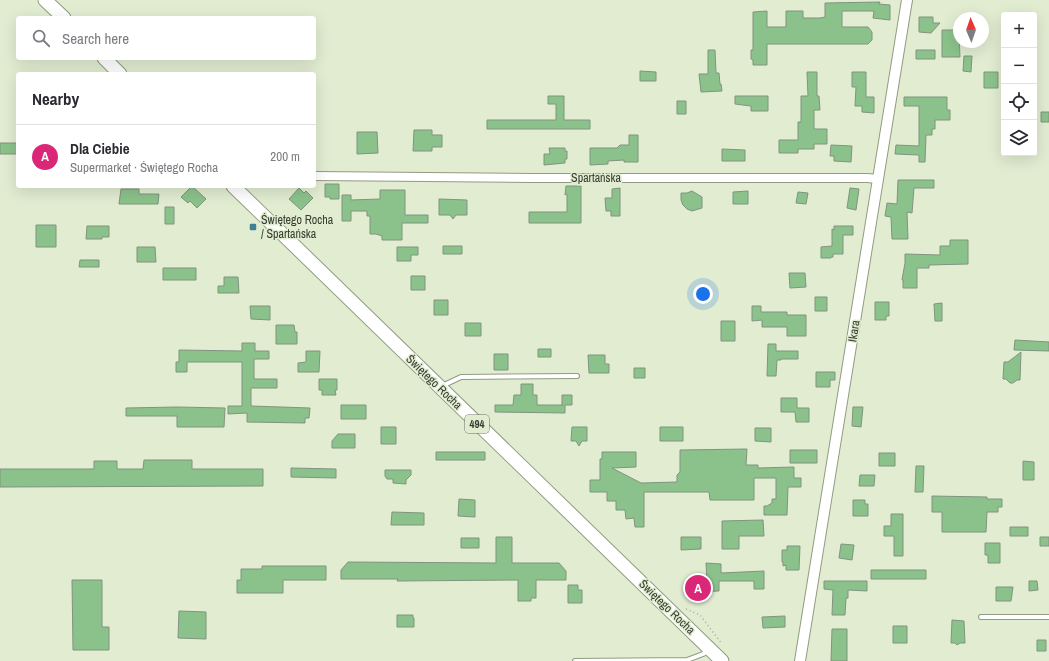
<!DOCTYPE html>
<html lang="en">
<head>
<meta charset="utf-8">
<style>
  :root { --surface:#fff; --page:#f2f2f3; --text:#2b2b33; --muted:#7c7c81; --line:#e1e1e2; --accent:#db2777 }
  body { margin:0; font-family:"Archivo Narrow",sans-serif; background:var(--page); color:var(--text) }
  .controls { position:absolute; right:12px; top:12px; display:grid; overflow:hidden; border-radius:4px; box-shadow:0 4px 16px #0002 }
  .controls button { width:36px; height:36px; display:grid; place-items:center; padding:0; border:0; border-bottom:1px solid var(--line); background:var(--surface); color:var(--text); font:20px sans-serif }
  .compass { position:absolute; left:953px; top:12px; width:36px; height:36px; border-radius:50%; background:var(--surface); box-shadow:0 4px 16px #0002; rotate:358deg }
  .you { position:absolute; left:703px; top:294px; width:14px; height:14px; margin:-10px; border:3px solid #fff; border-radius:50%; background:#1a73e8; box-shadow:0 0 0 6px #1a73e833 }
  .badge { display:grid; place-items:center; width:26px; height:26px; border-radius:50%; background:var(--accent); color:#fff; font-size:13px; font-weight:700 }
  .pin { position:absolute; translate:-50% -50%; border:2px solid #fff; box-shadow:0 1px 4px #0006 }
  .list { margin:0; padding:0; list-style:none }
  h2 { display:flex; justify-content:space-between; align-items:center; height:52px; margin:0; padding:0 16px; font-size:17px }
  h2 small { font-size:13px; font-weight:400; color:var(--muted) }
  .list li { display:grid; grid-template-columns:26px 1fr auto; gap:12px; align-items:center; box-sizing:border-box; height:64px; padding:0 16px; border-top:1px solid var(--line) }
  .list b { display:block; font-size:15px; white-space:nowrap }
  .list p { margin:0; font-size:13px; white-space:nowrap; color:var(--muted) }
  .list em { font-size:13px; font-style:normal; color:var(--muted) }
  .icon { flex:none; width:22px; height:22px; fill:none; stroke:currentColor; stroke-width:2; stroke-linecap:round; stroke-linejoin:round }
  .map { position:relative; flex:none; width:1049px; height:661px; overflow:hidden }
  .search { position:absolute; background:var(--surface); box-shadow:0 4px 16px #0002; left:16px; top:16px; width:300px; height:44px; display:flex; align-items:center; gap:10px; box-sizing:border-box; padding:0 14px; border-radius:4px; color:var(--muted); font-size:15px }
  .panel { position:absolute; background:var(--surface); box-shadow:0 4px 16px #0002; left:16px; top:72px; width:300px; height:116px; border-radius:4px }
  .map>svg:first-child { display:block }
</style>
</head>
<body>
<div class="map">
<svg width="1049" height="661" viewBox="0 0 1049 661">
  <rect width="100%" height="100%" fill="#e1ecd1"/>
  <path fill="#8bc28b" stroke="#80947f" d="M880 2 879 4 890 5V20L873 18 874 11H842V27H868L872 32V40L868 44H767V65H753V60L751 59V50H753V12L767 11V27H786V11H803V18H820L825 17V3Z
    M919 17H933V23H940L931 33 919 32Z
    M942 30H957V33H959L960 57H942Z
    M708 50H715L716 73H719L720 84H721L722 91 701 92 699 74H708Z
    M916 50H935V59H916Z
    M964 56H972L971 72 963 71Z
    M640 71 656 72V81H640Z
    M807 72H817V96H819L820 110H814V129H827V144H814V149H798V153H779V140H798V122H801V96H808Z
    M852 72H866V97H874V113L862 112V106H855L856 87H852Z
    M984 72H998V88H984Z
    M548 96H564V120H590V129H487V120H556V104H548Z
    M735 96H768V111H751V106L735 104Z
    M904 97H947V110H950V120H935V129H932V135H926L925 162H919V155L895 154 896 145 919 146V106H904Z
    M677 101H686V114H677Z
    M1041 112H1049V122H1041Z
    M414 130H432V135H442V147H432V151H413Z
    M357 132H377L378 153 357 154Z
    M629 135H638V162H624V160L608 161V164L590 165V148H617L620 145H629Z
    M0 143H18V154H0Z
    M831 145 852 146 851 162 834 161V156H830Z
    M549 148H565V151H567V159H565V163L544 165V154H550Z
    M722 149 745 150V161H722Z
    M898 180H934V188H914L912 213 907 212 908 239H892L891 217 885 216 887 203 897 204Z
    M325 184H339V199H330V197H325Z
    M192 186 206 199 197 208 190 201 188 203 181 197Z
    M566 186H581V223H529V212H567V194L565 195Z
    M299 188 304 193 306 191 313 198 301 210 289 199Z
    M620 188V216H611V211H606L605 198H612V189Z
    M850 188 859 189 856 210 847 208Z
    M121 189H139V194H159L158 204H119Z
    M380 190H405V215H428V223H402V240H382V236L376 234H370V216H367V211H351V221H342V195H351V200L380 199Z
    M692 191 702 197V208L692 211 687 209 683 205 681 200V193H687Z
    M748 191V204H733V192Z
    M798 192 808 193 806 204 796 203Z
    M439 199 467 200V215H456L453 219 450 215H439Z
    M165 207H174V224H165Z
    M36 225H56V247H36Z
    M87 226H109V237H102V239H86Z
    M834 226H853V235H843V254H833V257H831V258H821V247L832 246V229L834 230Z
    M950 240H968V264L929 265V268H917V288H903V280H902L905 263V254L940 255V246H950Z
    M443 246H462V254H443Z
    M137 247H155L156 262H137Z
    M397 247H418V255H411V261H397Z
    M80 260H99V267H79Z
    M163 268H196V280H163Z
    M789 273H805L806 287 790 288Z
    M411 276H425V290H411Z
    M224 277H238L239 293H218V286H224Z
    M815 297H827V311H815Z
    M434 300H448V315H434Z
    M875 302H889V316H886V320H875Z
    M942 303V321H935L934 304Z
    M250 306H270V320L251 319Z
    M752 306H761V312H787V315H806V336H787V327H762V320L752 321Z
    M721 321H735V341H721Z
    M465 323H481V336H465Z
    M276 325H294L295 332H297V344H276Z
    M1015 340 1049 342V351L1014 350Z
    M242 343H255V351H269V359H254V379H277V388H251V406L310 408 309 418H305V423L247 422V413L228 414V406H242V362H187V372H176V362H179V350L242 351Z
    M768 344H776V351H798V359H781V360H777L776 376H767Z
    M538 349H551V357H538Z
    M306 351H320L319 372H298V363L306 362Z
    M1021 352 1020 380H1017L1013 383H1010L1006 379H1003L1004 362H1008Z
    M494 354H508V370H494Z
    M588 355H605V364H609V373H589Z
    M634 368H645V378H634Z
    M816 372H835V380H830V387H816Z
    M319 379H337V390H335L336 395H322V390H319Z
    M521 384H533V395H537V405H563H562V395H572V405H565V413L495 412V405H513L514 395H521Z
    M781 398H797V408H809V422H796L795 412H781Z
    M341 405H366V419H341Z
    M177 407 225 408 224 427H177V416H126V408Z
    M853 407H863L861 427 852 426Z
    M381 427H396V444H381Z
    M572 427H587V441H582L579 446 576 441H571Z
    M660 427H683V441H660Z
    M755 428H771V442L755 441Z
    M338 434H355V448H332V441Z
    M747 449 746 465H758V468L794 467V478H801V487H788L787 515H764V506H767L772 503V499H776V478H754V500H710L709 492H644V527H635L634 518 626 519 625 510H616V501H607V492H590V480H600V459H602V452H636V467L612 468 641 483 677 482V475L680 472V450Z
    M790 450H817V463H790Z
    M436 452H485V460H436Z
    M879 453H895V466H879Z
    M144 460H192V469H263V486L0 487V469H94V461H117V469H143Z
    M1023 461 1034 462V480H1023Z
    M916 466H924L923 492H915Z
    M291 468 336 469V478L291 477Z
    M385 470H411V475L406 480V484L393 483V479H387L385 476Z
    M860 475H875L874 486H859Z
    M932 496 987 497V499H1002V507H998V512H987L986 532H942V512H932Z
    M459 499 475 500V517L458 516Z
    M853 500H865V504H868V516H853Z
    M392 512 424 513V525H391Z
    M891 514H903V556H894V536H884V526H891Z
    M763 520 764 536H739V549H722V521Z
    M1010 527H1028V536H1010Z
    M496 537H512V563H559L566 571V580H536V598H531V601H518V580L397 581 398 579H341V570L348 562 496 563Z
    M681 537H701V549L681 550Z
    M1040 537H1049V546H1040Z
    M461 538H479V548H461Z
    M985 543H1000V563H988V555H985Z
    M841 544 854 545 852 560 839 558Z
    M787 546H800L799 570H786V565L783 566V562H782V550H787Z
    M706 563 721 564V573L764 571V589H754V581H719V591L690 592V583H707Z
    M262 566H326V580H283V593H237V580H241V569H262Z
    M871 570H926V579H871Z
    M72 580H102V627H109V650H73Z
    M824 581H867V591L848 590V598H846L845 615H832L833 590 824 589Z
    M1029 581H1037L1038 590 1029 591Z
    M568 585H578V590H582V603H568Z
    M996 587H1013L1011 601H996Z
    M179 611 206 612V639L178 638Z
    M397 615H413V618H414V627H397Z
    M785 616V627L763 628 762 617Z
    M952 620 964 621 965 643H960L957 645 955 643H951Z
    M893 626H907V643H893Z
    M832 629H847V661H831Z
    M1037 640H1046V651H1037Z"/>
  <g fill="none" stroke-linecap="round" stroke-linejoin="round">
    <defs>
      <path id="service" d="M442 386 461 377 577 376
        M981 617H1049
        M575 661 687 660 703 654 709 650"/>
      <path id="minor" d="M314 176 532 178H867L878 179"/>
      <path id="tertiary" d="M800 661 907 0"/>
      <path id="primary" d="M45 0 64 18
        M104 58 120 74
        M233 186 722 661"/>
    </defs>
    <use href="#service" stroke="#919b82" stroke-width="6"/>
    <use href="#minor" stroke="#919b82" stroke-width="10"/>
    <use href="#tertiary" stroke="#919b82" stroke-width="12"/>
    <use href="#primary" stroke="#919b82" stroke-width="15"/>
    <path stroke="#a1aa95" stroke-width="1.5" stroke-dasharray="1 3" stroke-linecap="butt" d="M686 609 700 615 722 644"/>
    <use href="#service" stroke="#fff" stroke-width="4"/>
    <use href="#minor" stroke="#fff" stroke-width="8"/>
    <use href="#tertiary" stroke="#fff" stroke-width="10"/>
    <use href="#primary" stroke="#fff" stroke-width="13"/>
  </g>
  <rect fill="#407f94" stroke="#e1ecd1" stroke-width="1.5" x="249" y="223" width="8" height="8" rx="2"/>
  <g text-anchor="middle" stroke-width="3" stroke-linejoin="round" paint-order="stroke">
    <rect fill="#e1ecd1" stroke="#6a7161" stroke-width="1" x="465" y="415" width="24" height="18" rx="3"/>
    <g font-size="11" font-weight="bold" fill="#373c31">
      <text x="477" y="428">494</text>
    </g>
    <g font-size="12" fill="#373c31" stroke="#e1ecd1">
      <text x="596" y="182">Spartańska</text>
      <text transform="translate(854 331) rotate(-81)" y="4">Ikara</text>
      <text transform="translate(434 382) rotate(44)" y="4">Świętego Rocha</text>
      <text transform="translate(667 607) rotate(44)" y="4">Świętego Rocha</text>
    </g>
    <g font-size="12" fill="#373c31" stroke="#e1ecd1" text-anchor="start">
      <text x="261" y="224">Świętego Rocha<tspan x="261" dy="14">/ Spartańska</tspan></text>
    </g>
  </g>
</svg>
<div class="controls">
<button>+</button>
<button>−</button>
<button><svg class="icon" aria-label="locate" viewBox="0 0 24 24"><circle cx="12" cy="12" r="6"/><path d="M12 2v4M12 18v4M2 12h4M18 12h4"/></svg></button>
<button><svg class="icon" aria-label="layers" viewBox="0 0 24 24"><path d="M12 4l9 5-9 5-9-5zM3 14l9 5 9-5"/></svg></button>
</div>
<svg class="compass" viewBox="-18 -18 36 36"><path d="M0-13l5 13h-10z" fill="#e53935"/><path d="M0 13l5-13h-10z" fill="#7c7c81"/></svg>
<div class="you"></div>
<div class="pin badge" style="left:698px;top:588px">A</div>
<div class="search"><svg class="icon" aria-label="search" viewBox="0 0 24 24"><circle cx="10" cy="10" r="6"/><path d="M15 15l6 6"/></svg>Search here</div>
<section class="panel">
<h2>Nearby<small></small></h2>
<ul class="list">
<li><span class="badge">A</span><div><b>Dla Ciebie</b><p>Supermarket · Świętego Rocha</p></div><em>200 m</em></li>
</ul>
</section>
</div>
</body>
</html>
